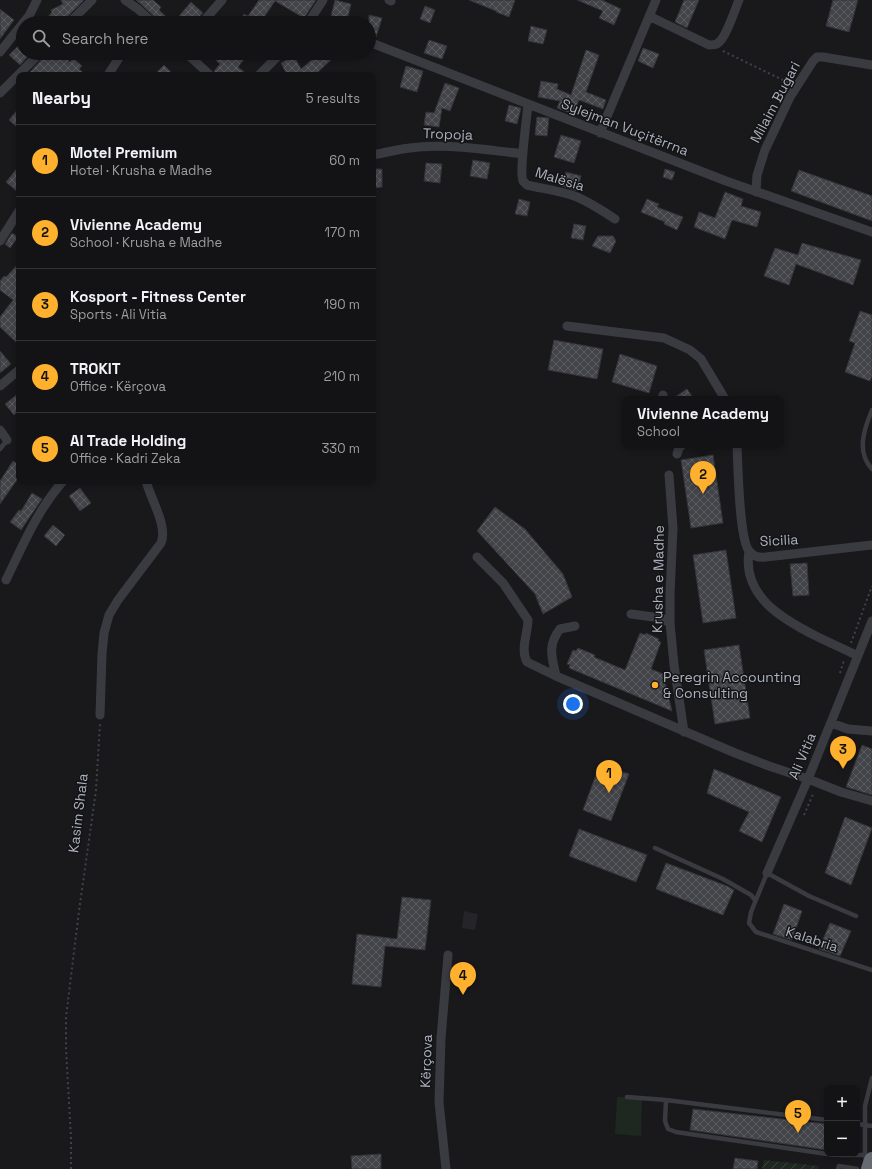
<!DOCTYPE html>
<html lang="en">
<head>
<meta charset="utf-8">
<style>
  :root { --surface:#131315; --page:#202022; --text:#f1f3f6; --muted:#9d9ea0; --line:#323234; --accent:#ffb12e }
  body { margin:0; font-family:"Space Grotesk",sans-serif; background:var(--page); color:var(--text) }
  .controls { position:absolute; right:12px; bottom:12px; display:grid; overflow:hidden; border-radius:8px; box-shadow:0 2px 6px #0003 }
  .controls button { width:36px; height:36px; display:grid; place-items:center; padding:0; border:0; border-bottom:1px solid var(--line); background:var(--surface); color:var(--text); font:20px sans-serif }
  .you { position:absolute; left:573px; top:704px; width:14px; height:14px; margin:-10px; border:3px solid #fff; border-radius:50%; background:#1a73e8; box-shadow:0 0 0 6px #1a73e833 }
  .badge { display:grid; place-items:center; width:26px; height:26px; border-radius:50%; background:var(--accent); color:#111; font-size:13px; font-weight:700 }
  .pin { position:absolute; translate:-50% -33px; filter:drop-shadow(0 1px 2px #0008) }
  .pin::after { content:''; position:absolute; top:21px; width:14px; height:12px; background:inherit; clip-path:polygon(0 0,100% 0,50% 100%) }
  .popup { position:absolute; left:622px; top:396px; width:162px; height:52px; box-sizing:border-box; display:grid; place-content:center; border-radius:8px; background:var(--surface); filter:drop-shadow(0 1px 3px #0005); font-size:13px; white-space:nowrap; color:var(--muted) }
  .popup b { font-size:15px; color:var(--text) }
  .popup::after { content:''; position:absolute; left:50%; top:100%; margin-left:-8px; border:8px solid transparent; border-top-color:var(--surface) }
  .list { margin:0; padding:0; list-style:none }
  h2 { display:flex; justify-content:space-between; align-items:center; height:52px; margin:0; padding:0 16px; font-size:17px }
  h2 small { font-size:13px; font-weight:400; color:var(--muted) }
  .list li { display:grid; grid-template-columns:26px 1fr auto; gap:12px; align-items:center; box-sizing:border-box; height:72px; padding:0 16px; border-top:1px solid var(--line) }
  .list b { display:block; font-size:15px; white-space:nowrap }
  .list p { margin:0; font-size:13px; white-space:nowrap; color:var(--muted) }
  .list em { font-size:13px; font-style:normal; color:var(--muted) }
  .icon { flex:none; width:22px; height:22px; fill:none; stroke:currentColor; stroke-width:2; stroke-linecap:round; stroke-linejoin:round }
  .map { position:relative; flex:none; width:872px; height:1169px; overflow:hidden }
  .search { position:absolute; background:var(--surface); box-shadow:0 2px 6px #0003; left:16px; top:16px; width:360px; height:44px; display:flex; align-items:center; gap:10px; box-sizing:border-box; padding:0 14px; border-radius:22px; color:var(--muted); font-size:15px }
  .panel { position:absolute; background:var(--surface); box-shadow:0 2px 6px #0003; left:16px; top:72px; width:360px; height:412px; border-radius:8px }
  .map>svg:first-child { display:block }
</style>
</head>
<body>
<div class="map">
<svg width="872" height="1169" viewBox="0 0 872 1169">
  <defs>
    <pattern id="garden-furrows" width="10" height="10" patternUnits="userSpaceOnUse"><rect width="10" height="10" fill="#1f2820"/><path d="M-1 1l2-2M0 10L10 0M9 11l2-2" fill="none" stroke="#3d453e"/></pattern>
    <pattern id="building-cross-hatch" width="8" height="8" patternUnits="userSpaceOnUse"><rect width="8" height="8" fill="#434449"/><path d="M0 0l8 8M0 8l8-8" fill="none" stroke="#5b5d61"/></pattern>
  </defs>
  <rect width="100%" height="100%" fill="#19191c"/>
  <path fill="#252529" d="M464 911 478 914 475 930 462 928Z"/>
  <path fill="url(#garden-furrows)" d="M764 1160 819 1166 818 1169H762Z"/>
  <path fill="#1f2820" d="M617 1097 642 1098 641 1136 615 1134Z"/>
  <path fill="url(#building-cross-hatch)" stroke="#333338" d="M61 0H84L65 19 63 23H43L52 12 51 10 63 4Z
    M136 0H153L161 7 159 10 173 23H161L142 5Z
    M259 0H316L304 18 275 1 260 23H238L244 14 248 16Z
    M335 0 351 4 347 20 331 16Z
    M469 0H515L509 17 496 12V11Z
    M577 0H602L621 9 614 25 599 18 603 11Z
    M684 0H699L687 28 675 22Z
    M833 0H858L849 32 826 26Z
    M191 2 203 13 197 19 196 23H173Z
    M425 6 435 10 430 23 420 19Z
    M0 9 14 20 0 39Z
    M369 15 382 18 376 37 369 35Z
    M531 26 547 30 543 44 528 41Z
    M429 40 447 46 442 59 424 53Z
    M23 41V53H31L20 65 9 55Z
    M643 48 659 54 653 68 638 61Z
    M586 50 599 55 586 92 606 100 603 109 579 100 573 114 557 108 560 101 538 97 541 81 558 84 557 89 571 95Z
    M46 53H61L70 62 73 58 82 66 79 69 86 75H31L29 73 44 57Z
    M208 53H249L238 67 248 75H218L214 71 220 64Z
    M320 53H338L315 75H287L281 63 294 56 301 69Z
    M164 65 174 75H154Z
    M406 66 423 71 417 92 400 87Z
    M445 83 459 88 450 111 442 108 439 127 424 125 426 112 434 113Z
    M509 105 521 108 517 124 505 121Z
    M19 108V129L9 120Z
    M537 117 549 118 547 136 535 135Z
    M561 135 581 141 574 163 554 157Z
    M473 160 490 163 487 179 470 176Z
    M426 163 442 164 440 183 424 181Z
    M19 166V193L6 182Z
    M373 169H382V187L373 188Z
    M665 169 675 172 672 180 663 177Z
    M799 170 872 196V221L791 191Z
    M566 172 581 176 577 191 562 186Z
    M725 192 743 199 741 206 761 212 757 227 732 220 725 239 694 227 699 212 715 218Z
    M519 199 530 202 527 216 515 214Z
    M647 199 659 204 657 207 683 217 677 230 664 224 665 222 641 212Z
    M574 224 586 226 583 240 571 238Z
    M12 233 18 237 10 248 5 244Z
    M598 236H613L616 241 610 253 592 246Z
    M802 243 861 260 853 285 796 264 789 285 764 276 775 248 798 255Z
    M19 263V345L0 327V317L13 300 0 290V281L4 276 6 277Z
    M860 311 872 315V376L870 381 845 372 855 343 849 341Z
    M554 340 603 349 597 379 548 370Z
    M0 351 11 364 0 373Z
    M620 354 657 366 649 393 612 382Z
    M687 389 694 399H672Z
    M19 393V410L14 415 5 404Z
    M713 455 723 523 691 528 681 460Z
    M13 461 19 465V477L0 504V481Z
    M80 488 91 503 80 511 69 496Z
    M32 493 42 499 21 530 10 522 19 510 21 511Z
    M495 507 525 529 563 574 572 597 543 614 535 594 477 531Z
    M53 525 65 535 56 546 44 536Z
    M726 550 736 618 703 623 693 555Z
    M807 563 809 595 793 596 790 564Z
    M640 633 645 635 646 633 659 639 658 641 661 642 651 669 663 674 672 711 569 668 570 665 567 664 573 650 576 651 578 648 595 655 594 657 625 670Z
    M739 645 750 718 715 724 704 650Z
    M862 745 872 749V795L846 787Z
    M600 764 629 774 611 821 583 810Z
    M714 769 781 797 762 842 739 831 749 812 707 793Z
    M845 817 872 828 851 885 825 873Z
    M579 829 647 855 636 882 569 856Z
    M666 863 727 886 734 890 723 915 656 889Z
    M402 897 431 900 425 950 385 946 381 987 352 984 357 934 397 939Z
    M784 904 802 911 792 940 773 934Z
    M830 923 851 931 840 956 819 949Z
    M693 1109 827 1124V1150L690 1130Z
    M381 1154V1169H352L351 1156Z
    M735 1158 758 1161 757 1169H733Z"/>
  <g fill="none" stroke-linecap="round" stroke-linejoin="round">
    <path stroke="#404349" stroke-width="2" stroke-dasharray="2 3" stroke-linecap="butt" d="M723 51 789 83
      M851 643 872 586
      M840 673 844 660
      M804 815 814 792
      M71 1169V1138L66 1049V1017L79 911 96 790 100 723"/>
    <path stroke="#3a3b41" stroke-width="4.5" d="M872 410C864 429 856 452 872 469
      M0 449 7 440
      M655 848 723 879 751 895 755 900
      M856 916 809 896 767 873 751 912 749 923 756 932 872 970
      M627 1097 666 1100 827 1120
      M666 1100 665 1121 668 1129 676 1132 827 1154
      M857 1124 872 1126
      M830 1154 841 1155H865
      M866 1161 865 1155V1106L872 1078
      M838 1169 839 1166 857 1169"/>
    <path stroke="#3a3b41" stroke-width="9" d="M125 0 138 9 153 23
      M389 0 391 1
      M649 16 709 45C712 45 716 45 718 43 726 38 735 9 739 0
      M312 18 323 23
      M23 23 29 16 37 0
      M69 23 92 0
      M202 23 222 0
      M308 23 323 0
      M369 42 726 181 872 232
      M0 52 23 23
      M186 53 210 75
      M108 75 122 53
      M259 75 281 53
      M0 93 40 53
      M528 104C527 117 519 173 523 181 524 182 526 184 527 185 544 189 561 191 577 197 591 203 603 211 615 219
      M600 133 656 0
      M373 155C388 152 403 148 419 147 453 144 489 150 523 154
      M756 192 757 175 765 150 790 97 813 61 817 57H823L872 65
      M0 241 19 211
      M567 326 664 338 690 350 701 359 725 399
      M0 386 19 370
      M662 399 663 395
      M0 430 7 440
      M737 445C738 466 739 538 749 551 754 557 759 558 766 557L872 545
      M677 454 679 448 682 445
      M669 475 673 528 670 594V623L674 665 684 732
      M749 551C742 596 782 619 816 636 830 643 844 649 858 656
      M477 557 503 583 528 620C528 633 520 649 527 662L556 676 735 753 769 766 808 779 841 792 872 801
      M6 580C23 545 37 511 63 481
      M631 614 661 618 670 623
      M556 676C552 657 547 646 560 629L575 626
      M100 715 102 654 104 633 109 615 118 600 161 543C168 526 151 500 146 481
      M831 723 848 729 872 731
      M767 873 808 779 872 621
      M446 1169 439 1102 441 1038 448 955"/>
    <path stroke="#666a73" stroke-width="16" d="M869 1169 872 1160"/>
  </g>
  <circle fill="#ffb12e" stroke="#141417" stroke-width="1.5" cx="655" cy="685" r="4"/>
  <g text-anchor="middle" stroke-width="3" stroke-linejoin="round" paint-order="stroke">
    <g font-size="14" fill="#abb1bd" stroke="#141417">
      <text transform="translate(775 102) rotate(-62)" y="5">Milaim Bugari</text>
      <text transform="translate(625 127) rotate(21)" y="5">Sylejman Vuçitërrna</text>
      <text transform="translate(448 134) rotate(2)" y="5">Tropoja</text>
      <text transform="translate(560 179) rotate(17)" y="5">Malësia</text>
      <text transform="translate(779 540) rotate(-3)" y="5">Sicilia</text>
      <text transform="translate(658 579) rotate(-89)" y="5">Krusha e Madhe</text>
      <text transform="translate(802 756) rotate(-67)" y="5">Ali Vitia</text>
      <text transform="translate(78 813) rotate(-83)" y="5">Kasim Shala</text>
      <text transform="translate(812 939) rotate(18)" y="5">Kalabria</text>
      <text transform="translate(426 1061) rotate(-88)" y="5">Kërçova</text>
    </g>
    <g font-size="14" fill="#abb1bd" stroke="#141417" text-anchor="start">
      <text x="663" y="682">Peregrin Accounting<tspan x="663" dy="16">&amp; Consulting</tspan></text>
    </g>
  </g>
</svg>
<div class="controls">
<button>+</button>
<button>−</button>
</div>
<div class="you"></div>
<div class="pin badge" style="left:609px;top:793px">1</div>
<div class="pin badge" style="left:703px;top:494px">2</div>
<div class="popup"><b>Vivienne Academy</b>School</div>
<div class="pin badge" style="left:843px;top:769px">3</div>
<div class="pin badge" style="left:463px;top:995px">4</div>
<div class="pin badge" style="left:798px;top:1133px">5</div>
<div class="search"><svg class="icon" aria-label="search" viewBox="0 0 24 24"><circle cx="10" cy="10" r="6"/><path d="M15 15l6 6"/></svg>Search here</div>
<section class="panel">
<h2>Nearby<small>5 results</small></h2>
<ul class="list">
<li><span class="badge">1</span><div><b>Motel Premium</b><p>Hotel · Krusha e Madhe</p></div><em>60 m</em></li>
<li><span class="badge">2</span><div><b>Vivienne Academy</b><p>School · Krusha e Madhe</p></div><em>170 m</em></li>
<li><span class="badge">3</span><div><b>Kosport - Fitness Center</b><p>Sports · Ali Vitia</p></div><em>190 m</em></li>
<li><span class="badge">4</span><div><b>TROKIT</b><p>Office · Kërçova</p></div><em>210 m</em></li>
<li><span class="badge">5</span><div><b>Al Trade Holding</b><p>Office · Kadri Zeka</p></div><em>330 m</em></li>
</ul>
</section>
</div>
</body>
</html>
